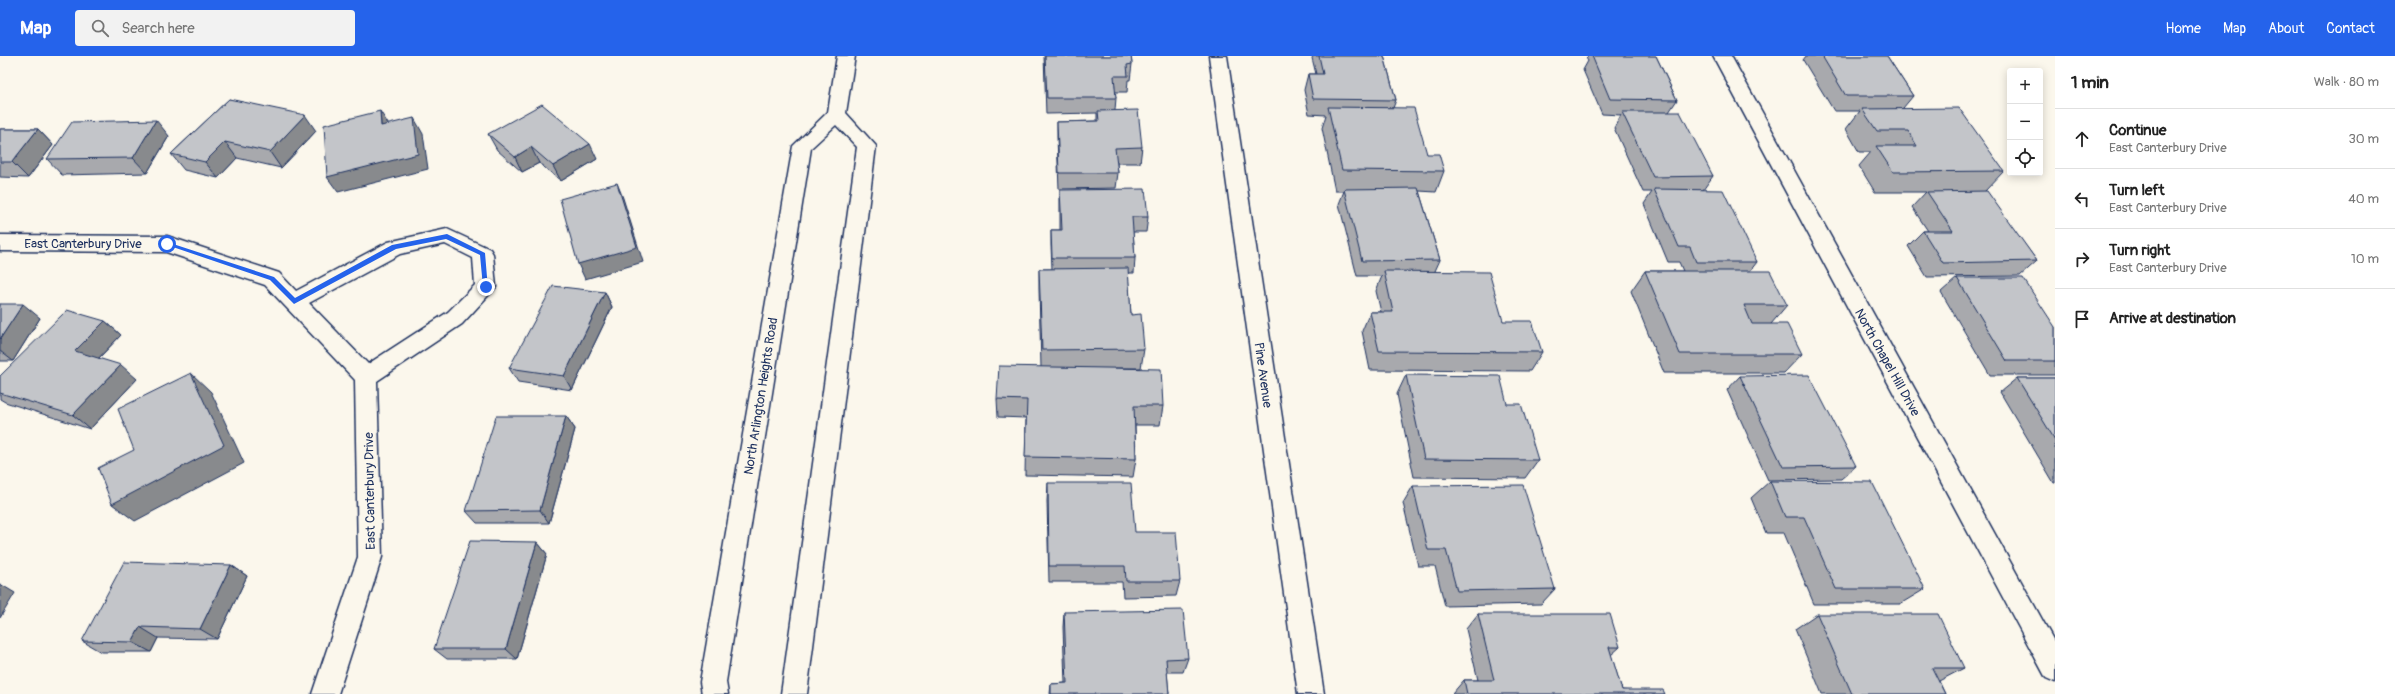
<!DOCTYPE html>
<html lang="en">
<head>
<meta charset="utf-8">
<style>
  :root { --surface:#fff; --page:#f2f2f2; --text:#222; --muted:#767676; --line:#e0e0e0; --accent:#2563eb }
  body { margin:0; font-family:Pangolin,sans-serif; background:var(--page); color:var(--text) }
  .controls { position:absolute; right:12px; top:12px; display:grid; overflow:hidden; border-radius:4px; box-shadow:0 2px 10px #0003 }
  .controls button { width:36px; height:36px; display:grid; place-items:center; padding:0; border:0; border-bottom:1px solid var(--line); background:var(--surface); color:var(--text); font:20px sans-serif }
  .stop { position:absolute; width:12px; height:12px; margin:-9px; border:3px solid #2563eb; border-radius:50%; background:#fff }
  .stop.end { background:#2563eb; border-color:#fff; box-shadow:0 1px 4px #0008 }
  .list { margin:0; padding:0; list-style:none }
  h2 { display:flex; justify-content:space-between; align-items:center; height:52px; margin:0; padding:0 16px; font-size:17px }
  h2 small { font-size:13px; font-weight:400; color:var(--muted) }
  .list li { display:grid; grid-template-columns:26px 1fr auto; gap:12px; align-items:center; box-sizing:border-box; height:60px; padding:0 16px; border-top:1px solid var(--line) }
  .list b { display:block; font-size:15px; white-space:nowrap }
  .list p { margin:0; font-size:13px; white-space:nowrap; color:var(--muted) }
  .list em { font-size:13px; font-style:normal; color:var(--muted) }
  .icon { flex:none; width:22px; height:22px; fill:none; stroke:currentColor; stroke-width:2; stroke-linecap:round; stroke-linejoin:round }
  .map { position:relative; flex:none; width:2055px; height:638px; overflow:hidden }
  header { display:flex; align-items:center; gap:24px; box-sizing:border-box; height:56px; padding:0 20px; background:var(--accent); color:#fff }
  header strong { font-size:19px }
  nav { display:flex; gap:22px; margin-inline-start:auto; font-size:14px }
  .search { width:280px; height:36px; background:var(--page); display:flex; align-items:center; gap:10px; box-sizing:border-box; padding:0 14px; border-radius:4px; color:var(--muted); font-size:15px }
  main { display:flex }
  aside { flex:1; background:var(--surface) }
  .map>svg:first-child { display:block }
</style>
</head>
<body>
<header>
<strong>Map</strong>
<div class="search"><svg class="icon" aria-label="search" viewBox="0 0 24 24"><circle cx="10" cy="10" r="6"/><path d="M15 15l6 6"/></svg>Search here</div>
<nav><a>Home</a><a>Map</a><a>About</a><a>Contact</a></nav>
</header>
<main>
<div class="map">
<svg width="2055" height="638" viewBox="0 0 2055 638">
  <rect width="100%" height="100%" fill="#fbf7ec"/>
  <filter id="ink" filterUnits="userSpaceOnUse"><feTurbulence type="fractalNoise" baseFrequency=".025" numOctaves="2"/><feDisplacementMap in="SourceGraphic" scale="8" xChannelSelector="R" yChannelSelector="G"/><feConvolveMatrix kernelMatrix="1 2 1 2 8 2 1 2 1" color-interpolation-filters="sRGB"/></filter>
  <g filter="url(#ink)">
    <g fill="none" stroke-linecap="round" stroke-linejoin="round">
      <defs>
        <path id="minor" d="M1209 0H1227L1324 638H1298Z
          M1713 0H1731L2055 587V626L2046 622Z
          M447 173 490 193 493 198 496 231 462 268 377 325 382 501 338 638H312L358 501 355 324 265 229 166 196 0 195V179L167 180 279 217 296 235 388 186ZM445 188 473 202 475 229 448 256 368 308 309 247 400 198Z"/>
        <path id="major" d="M837 0H855L846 57 876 90 807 638H781L857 91 836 69 811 92 726 626 728 638H702L700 626 793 90 828 56Z"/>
      </defs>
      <use href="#minor" stroke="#1b2f5e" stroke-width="3"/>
      <use href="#major" stroke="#1b2f5e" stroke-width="3"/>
      <use href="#minor" fill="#fbf7ec" fill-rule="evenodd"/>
      <use href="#major" fill="#fbf7ec" fill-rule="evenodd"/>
    </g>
    <path fill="#a8a9ad" stroke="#1b2f5e" d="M1044 0H1131L1132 8 1130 24H1128L1127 36H1115L1116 42 1115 54 1142 91 1140 107H1117L1118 117 1116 132 1059 133 1057 81V66L1097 65V57L1046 58Z
      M1313 0H1384L1396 44 1393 52 1427 98 1444 115 1436 136 1419 135 1440 204 1435 215 1503 265 1542 296 1530 315 1370 314 1362 275 1370 256H1381L1376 235 1382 220H1357L1339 148 1344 135H1335L1322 72 1326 59 1309 58 1304 34 1308 18H1316L1312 2Z
      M1588 0H1656L1677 44 1669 56 1713 120 1703 134 1757 206 1750 215 1787 249 1771 268 1802 298 1784 317H1664L1631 235 1645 215H1683L1679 206H1668L1644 148 1652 136H1643L1614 72 1621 59 1602 58 1583 14 1588 5 1586 2Z
      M1806 0H1887L1913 40 1903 52 2004 115 1985 135 2037 205 2020 220 1927 221 1908 190 1923 175H1928L1912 151 1926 136H1875L1859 110 1871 96H1859L1846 73 1860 55H1834L1803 4Z
      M229 43 316 75 281 112 237 102 218 122 184 114 171 98Z
      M0 73H38L53 89 28 122 0 121Z
      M488 78 597 103 561 125 539 107 522 116 497 94Z
      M169 80 147 117 62 119 47 103Z
      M1060 134 1148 161 1146 176H1133L1135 202 1134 217H1128L1131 259 1144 293 1141 312H1114L1163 350 1160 369H1135L1136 403 1133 421 1025 419 1026 362 998 361 997 343 1041 311 1039 233V213H1052L1051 189V174H1060Z
      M1957 222 2055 271V319H1990L1941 236Z
      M605 236 612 251 572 334 518 326 509 312Z
      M0 248 40 262 13 305H0Z
      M105 265 121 279 99 302 137 323 90 373 5 346 0 343V320Z
      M1406 319 1507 348 1538 404 1525 422 1414 421 1397 338Z
      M1740 320 1856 410 1841 423 1768 424 1727 334Z
      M2017 322H2055V427H2054L2000 336Z
      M566 360 575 373 549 467H477L466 455Z
      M1770 425 1925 533 1900 548H1814L1784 477H1766L1751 442Z
      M1048 427 1135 476 1180 525 1176 540 1123 541 1122 526H1049L1047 445Z
      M1413 430 1555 533 1541 548 1445 550 1435 510H1418L1403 447Z
      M537 486 547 498 517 603H447L434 593Z
      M231 509 247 520 217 583 158 582 151 596H101L82 585Z
      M1064 556 1188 602 1183 616H1167L1169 638H1050L1051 628 1065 627 1063 571Z
      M1478 558 1620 591 1611 599 1622 634 1665 638H1452L1464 624H1478L1466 573Z
      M1817 558 1964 612 1939 625 1945 638H1822L1795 573Z"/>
    <path fill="#888a8d" stroke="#1b2f5e" d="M380 55 390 71 381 70Z
      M305 59 316 75 281 112 270 96Z
      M414 62 423 78 428 113 338 136 327 121Z
      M156 64 169 80 147 117 133 102Z
      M38 73 53 89 28 122 12 106Z
      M225 86 237 102 218 122 205 106Z
      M590 88 597 103 561 125 553 110Z
      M531 91 539 107 522 116 515 101Z
      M617 127 623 142 643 206 585 223 578 208Z
      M605 236 612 251 572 334 564 320Z
      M23 248 40 262 13 305 0 295V283Z
      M105 265 121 279 92 309 75 295Z
      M121 309 137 323 90 373 73 359Z
      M191 317 211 336 244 407 135 465 112 448Z
      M566 360 575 373 549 467 540 454Z
      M537 486 547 498 517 603 506 593Z
      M231 509 247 520 217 583 200 573Z
      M0 528 15 537 0 562Z
      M140 571 158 582 151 596 132 586Z"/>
    <path fill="#c3c5c9" stroke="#1b2f5e" d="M1045 0H1131L1132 8 1127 9 1128 20H1114L1116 42H1047Z
      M1319 0H1384L1396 44 1313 43 1308 18H1323Z
      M1592 0H1656L1677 44 1610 43Z
      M1822 0H1887L1913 40H1846Z
      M229 43 305 59 270 96 225 86 205 106 171 98Z
      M542 48 590 88 553 110 531 91 515 101 488 78Z
      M1328 51 1414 52 1427 98H1439L1444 115 1342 114Z
      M1959 52 2004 115 1893 116 1876 90H1917L1908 75H1877L1862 53Z
      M1138 54 1142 91 1115 92 1118 117H1059L1057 66 1099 65 1098 55Z
      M380 55 381 70 414 62 418 98 327 121 324 69Z
      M1622 56H1680L1713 120 1653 121Z
      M156 64 133 102 47 103 72 66Z
      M0 73H38L12 106H0Z
      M617 127 637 191 578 208 560 143Z
      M1418 132 1440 204 1362 205 1344 133Z
      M1145 133 1148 161H1132L1135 202H1052L1051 174H1062L1060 134Z
      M1654 133 1723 134 1757 206H1696L1690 191H1679Z
      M1987 135 2037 205 1943 207 1923 175H1953L1927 136Z
      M1128 212 1131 259 1141 258 1144 293 1042 294 1039 213Z
      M1384 215 1489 216 1503 265H1532L1542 296 1379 295 1370 256H1393Z
      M1645 215H1770L1787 249H1744L1752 268H1787L1802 298H1680Z
      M1957 222H2023L2055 271V305H2007Z
      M553 230 605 236 564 320 509 312Z
      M0 248H23L0 283Z
      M67 254 105 265 75 295 121 309 73 359 0 337V320Z
      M999 310 1161 313 1163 350H1134L1136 403 1025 401 1027 344 997 343Z
      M191 317 224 389 112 448 98 412 134 394 118 353Z
      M1406 319 1500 320 1507 348H1521L1538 404 1424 403Z
      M1809 319 1856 410 1783 411 1740 320Z
      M2017 322H2055V384Z
      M496 360H566L540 454 466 455Z
      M1770 425 1872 426 1925 533H1836L1804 461H1785Z
      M1048 427H1131L1135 476H1176L1180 525H1126L1125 510H1049Z
      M1523 429 1555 533 1457 535 1446 494H1428L1413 430Z
      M470 485 537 486 506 593H434Z
      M124 506 231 509 200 573 140 571 132 586 82 585Z
      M1183 554 1188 602 1166 603 1169 638H1051V628L1067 627 1064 556Z
      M1478 558H1610L1620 591H1609L1622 634H1663L1665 638H1467L1464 624H1494Z
      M1817 558H1938L1964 612H1932L1945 638H1852Z"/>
  </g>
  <path fill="#2563eb" d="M447 178 485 197 488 233 483 231 480 199 446 183 396 193 294 248 270 224 164 188 167 186 274 221 295 242 392 189Z"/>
  <g text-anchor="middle" stroke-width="3.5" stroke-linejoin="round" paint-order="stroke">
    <g font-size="13" fill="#1b2f5e" stroke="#fbf7ec">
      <text x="83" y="192">East Canterbury Drive</text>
      <text transform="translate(1888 306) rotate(61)" y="5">North Chapel Hill Drive</text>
      <text transform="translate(1264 319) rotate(82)" y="5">Pine Avenue</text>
      <text transform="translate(760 340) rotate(-81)" y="5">North Arlington Heights Road</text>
      <text transform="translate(369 435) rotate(-91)" y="5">East Canterbury Drive</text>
    </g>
  </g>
</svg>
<div class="controls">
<button>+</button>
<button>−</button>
<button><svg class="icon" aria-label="locate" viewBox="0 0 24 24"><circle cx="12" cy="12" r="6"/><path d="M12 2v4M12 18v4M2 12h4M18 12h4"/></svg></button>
</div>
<div class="stop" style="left:167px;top:188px"></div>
<div class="stop end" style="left:486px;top:231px"></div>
</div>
<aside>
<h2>1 min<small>Walk · 80 m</small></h2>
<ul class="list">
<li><svg class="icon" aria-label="ahead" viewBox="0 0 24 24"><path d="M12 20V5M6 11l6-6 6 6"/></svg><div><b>Continue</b><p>East Canterbury Drive</p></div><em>30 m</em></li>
<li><svg class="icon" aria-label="left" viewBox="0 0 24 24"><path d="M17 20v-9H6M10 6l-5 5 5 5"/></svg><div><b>Turn left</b><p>East Canterbury Drive</p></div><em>40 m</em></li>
<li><svg class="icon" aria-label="right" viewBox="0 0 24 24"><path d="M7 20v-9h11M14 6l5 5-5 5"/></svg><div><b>Turn right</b><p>East Canterbury Drive</p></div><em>10 m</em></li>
<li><svg class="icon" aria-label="arrive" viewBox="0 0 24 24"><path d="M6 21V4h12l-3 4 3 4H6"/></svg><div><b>Arrive at destination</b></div></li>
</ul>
</aside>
</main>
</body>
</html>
